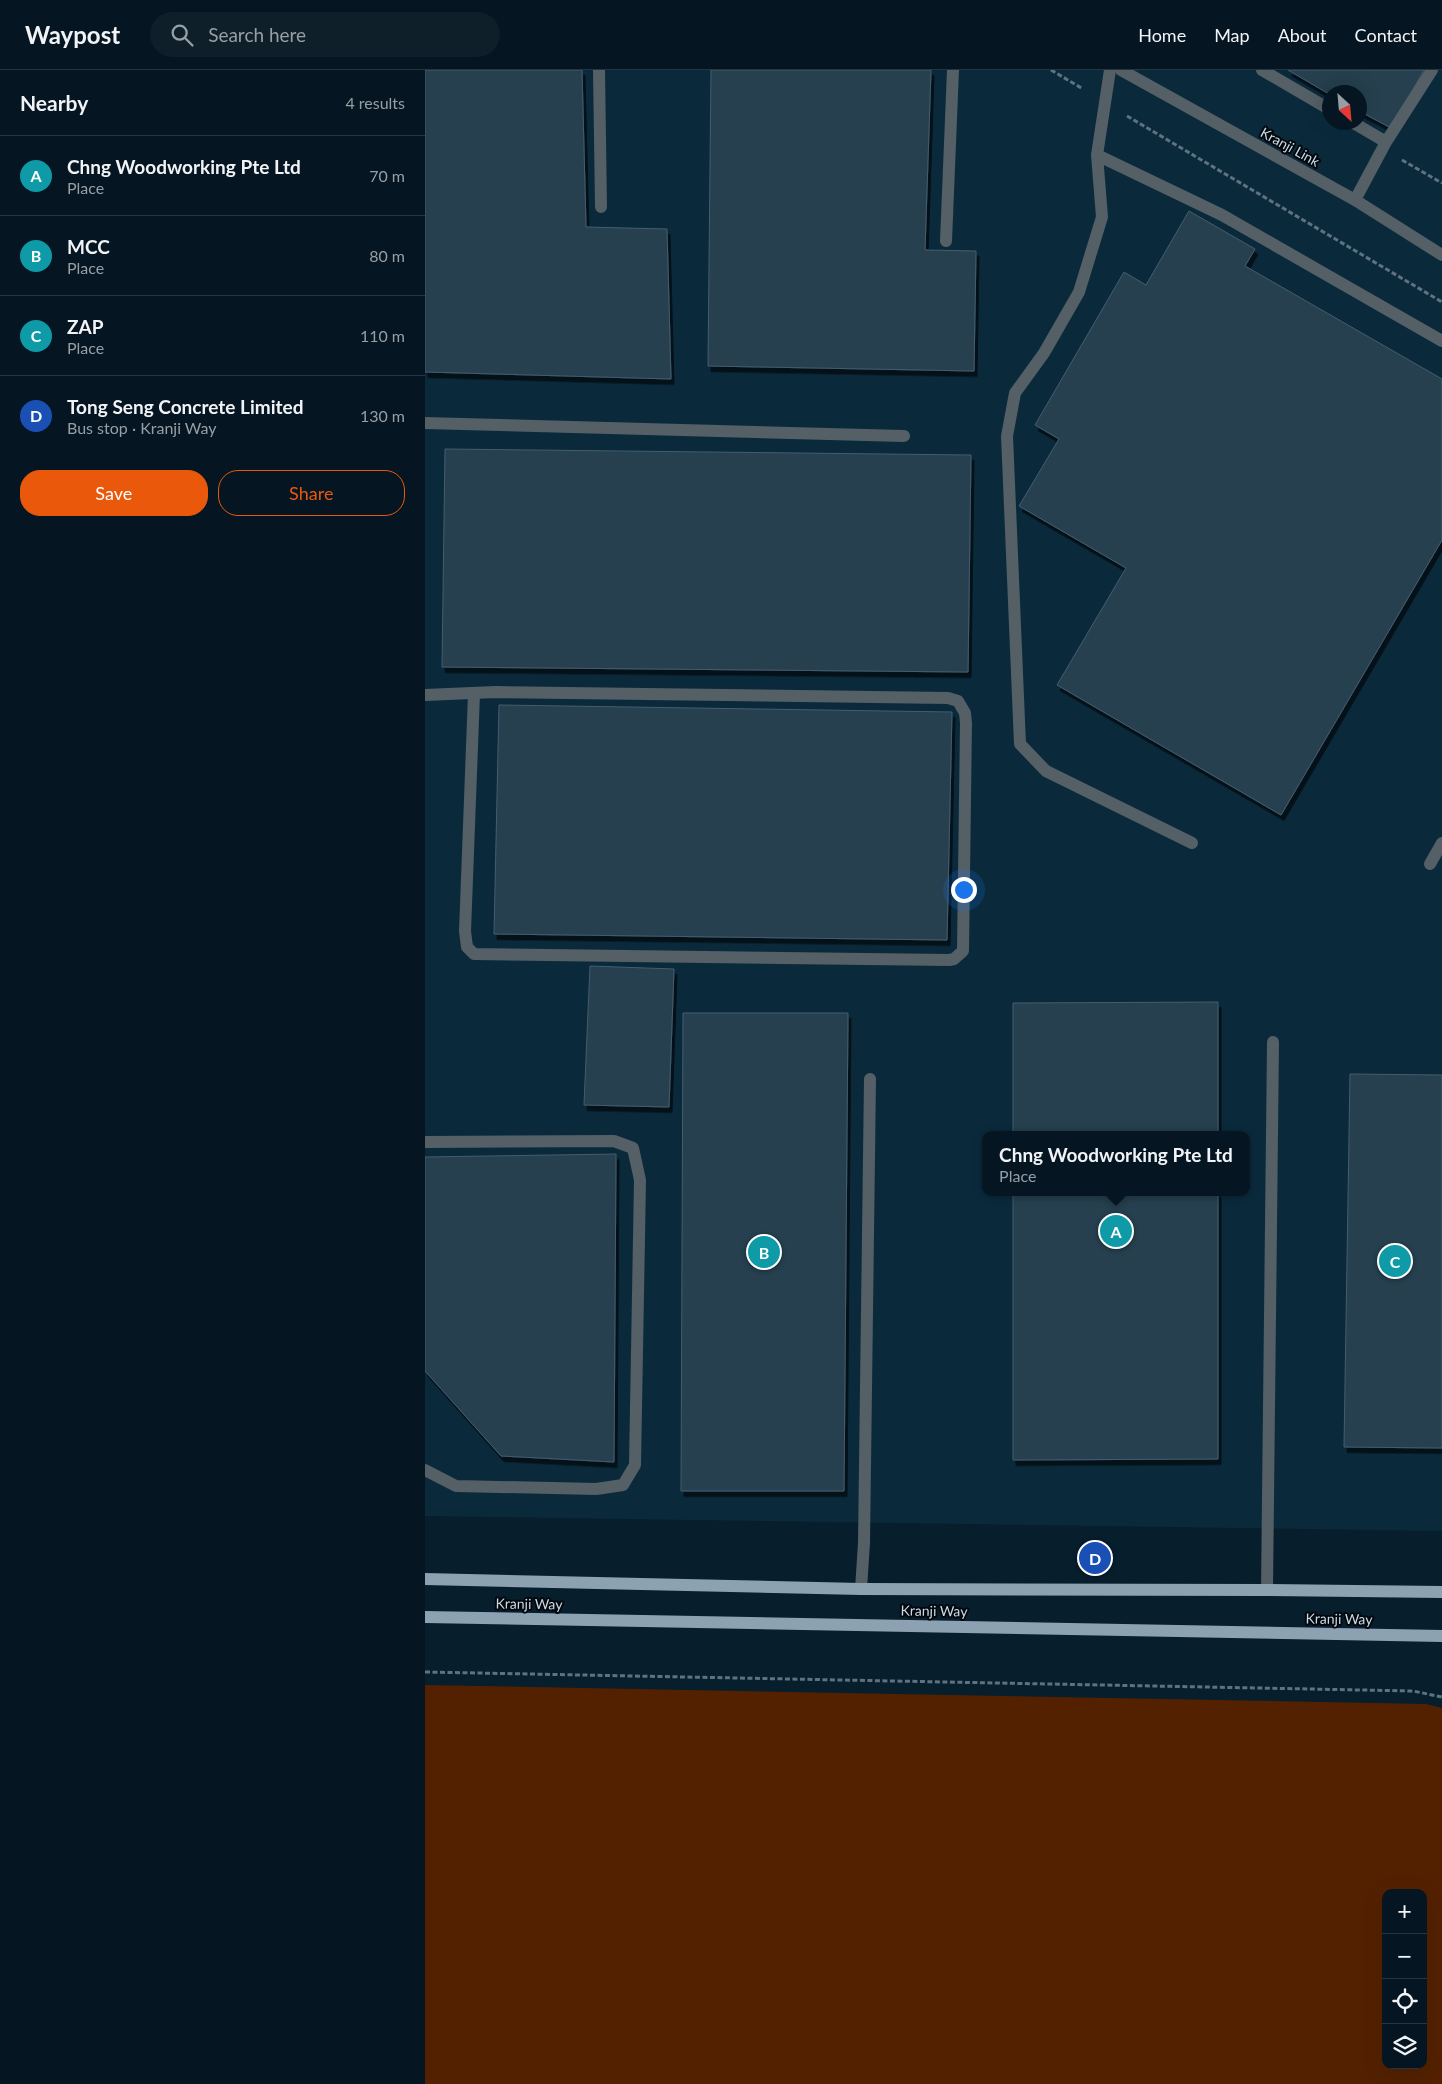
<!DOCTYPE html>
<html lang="en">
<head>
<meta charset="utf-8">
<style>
  :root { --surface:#051622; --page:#0e1f2a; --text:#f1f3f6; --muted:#979fa5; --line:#263540; --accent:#ea580c }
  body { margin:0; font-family:Lato,sans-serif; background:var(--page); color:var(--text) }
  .controls { position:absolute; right:15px; bottom:15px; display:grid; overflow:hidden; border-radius:10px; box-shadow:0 5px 20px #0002 }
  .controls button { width:45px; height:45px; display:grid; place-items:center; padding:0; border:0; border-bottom:1px solid var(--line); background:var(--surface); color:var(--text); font:25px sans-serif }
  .compass { position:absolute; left:897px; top:15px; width:45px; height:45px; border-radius:50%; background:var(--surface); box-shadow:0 5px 20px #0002; rotate:154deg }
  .you { position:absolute; left:538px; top:819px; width:18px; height:18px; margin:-12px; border:4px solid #fff; border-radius:50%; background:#1a73e8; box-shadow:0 0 0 8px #1a73e833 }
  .badge { display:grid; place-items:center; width:32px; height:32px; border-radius:50%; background:var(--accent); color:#fff; font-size:16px; font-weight:700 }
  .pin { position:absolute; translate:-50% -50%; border:2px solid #fff; box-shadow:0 1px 5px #0006 }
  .popup { position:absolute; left:557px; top:1061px; width:268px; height:65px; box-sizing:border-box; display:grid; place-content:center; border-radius:10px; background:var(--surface); filter:drop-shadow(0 1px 4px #0005); font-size:16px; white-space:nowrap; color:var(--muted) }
  .popup b { font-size:19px; color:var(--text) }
  .popup::after { content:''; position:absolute; left:50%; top:100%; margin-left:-10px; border:10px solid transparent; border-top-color:var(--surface) }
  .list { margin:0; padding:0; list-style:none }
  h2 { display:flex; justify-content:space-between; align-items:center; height:65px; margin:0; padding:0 20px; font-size:21px }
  h2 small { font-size:16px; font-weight:400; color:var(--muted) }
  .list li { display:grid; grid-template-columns:32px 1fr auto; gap:15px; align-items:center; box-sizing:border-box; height:80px; padding:0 20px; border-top:1px solid var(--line) }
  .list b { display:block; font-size:19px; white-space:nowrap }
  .list p { margin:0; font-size:16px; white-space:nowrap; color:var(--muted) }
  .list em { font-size:16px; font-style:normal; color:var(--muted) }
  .actions { display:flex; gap:10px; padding:15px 20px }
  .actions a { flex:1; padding:11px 0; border:1px solid var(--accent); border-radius:20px; text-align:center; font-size:18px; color:var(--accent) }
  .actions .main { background:var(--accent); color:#fff }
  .icon { flex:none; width:28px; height:28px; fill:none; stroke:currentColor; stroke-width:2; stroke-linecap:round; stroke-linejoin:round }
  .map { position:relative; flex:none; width:1017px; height:2014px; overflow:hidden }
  header { display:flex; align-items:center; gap:30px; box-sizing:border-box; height:70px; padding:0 25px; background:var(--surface); border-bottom:1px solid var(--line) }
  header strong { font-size:24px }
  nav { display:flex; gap:28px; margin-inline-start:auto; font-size:18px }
  .search { width:350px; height:45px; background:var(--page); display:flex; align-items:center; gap:12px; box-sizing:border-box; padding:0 18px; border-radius:28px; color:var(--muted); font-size:19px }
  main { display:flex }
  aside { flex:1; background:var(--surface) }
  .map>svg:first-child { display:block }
</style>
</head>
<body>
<header>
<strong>Waypost</strong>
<div class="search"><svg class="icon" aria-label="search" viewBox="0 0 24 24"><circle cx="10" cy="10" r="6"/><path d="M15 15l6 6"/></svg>Search here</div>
<nav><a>Home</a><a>Map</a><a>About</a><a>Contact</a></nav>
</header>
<main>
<aside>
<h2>Nearby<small>4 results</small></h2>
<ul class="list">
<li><span class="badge" style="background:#0f9aa8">A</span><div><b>Chng Woodworking Pte Ltd</b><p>Place</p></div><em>70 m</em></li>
<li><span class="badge" style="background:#0f9aa8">B</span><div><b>MCC</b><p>Place</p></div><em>80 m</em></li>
<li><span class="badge" style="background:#0f9aa8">C</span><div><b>ZAP</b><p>Place</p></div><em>110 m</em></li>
<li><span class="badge" style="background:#1a4fb4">D</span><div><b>Tong Seng Concrete Limited</b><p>Bus stop · Kranji Way</p></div><em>130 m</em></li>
</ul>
<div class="actions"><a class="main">Save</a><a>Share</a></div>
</aside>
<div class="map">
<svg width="1017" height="2014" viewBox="0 0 1017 2014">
  <defs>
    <filter id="shadow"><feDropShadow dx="3" dy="5.5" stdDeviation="0" flood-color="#0009"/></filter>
  </defs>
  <rect width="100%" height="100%" fill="#071e2d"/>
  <path fill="#0a2a3c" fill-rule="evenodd" d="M0 0H1017V1461L0 1446ZM904 22H934V52H904ZM561 1065H821V1122H561Z"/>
  <path fill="#532100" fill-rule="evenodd" d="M0 1615 1001 1634 1017 1638V2014H0ZM961 1823H998V1995H961Z"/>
  <path fill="#273f4f" stroke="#455d6f" filter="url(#shadow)" d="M0 0H157L161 157 242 159 246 309 0 302Z
    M286 0H506L500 180 551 181 549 301 283 296Z
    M863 0H999L966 58 934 41V22L904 24Z
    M764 141 830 179 820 196 1017 309V470L856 745 632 615 701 498 594 436 634 369 610 355 699 202 721 215Z
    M20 379 546 385 543 602 17 597Z
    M74 635 527 642 522 870 69 864Z
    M165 896 249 899 244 1037 159 1035Z
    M793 932V1065H588V933Z
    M258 943H423L419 1421H256Z
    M925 1004 1017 1005V1378L919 1377Z
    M191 1084 189 1392 76 1386 0 1301V1087Z
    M588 1122H793V1389L588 1390Z"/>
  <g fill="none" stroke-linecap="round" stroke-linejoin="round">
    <path stroke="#5f727f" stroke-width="3" stroke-dasharray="5 2.5" stroke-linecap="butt" d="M626 0 658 19
      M702 46 1017 232
      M977 90 1017 113
      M0 1602 988 1621 1017 1627"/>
    <path stroke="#545f66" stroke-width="12" d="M174 0 176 137
      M685 0 672 85 677 147 654 222 619 283 590 323 582 366 595 674 621 701 767 773
      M837 0 904 39
      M927 52 961 72
      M672 85 797 145 1017 271
      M930 130 961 72 1007 0
      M521 171 528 0
      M0 353 479 366
      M0 625 70 622 523 628 533 631 540 643 541 653 538 881 529 889 524 890 49 884 42 877 40 861 49 624
      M1005 794 1017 773
      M0 1072 189 1071 208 1078 215 1110 210 1395 198 1415 171 1419 31 1416 0 1400
      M436 1519 439 1473 445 1009
      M842 1520 848 972"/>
    <path stroke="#545f66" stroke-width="12" d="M696 0 930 130 1017 185"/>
    <path stroke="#8ca2b2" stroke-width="12" d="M0 1509 436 1519 842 1520 1017 1522
      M0 1547 1017 1566"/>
  </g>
  <g text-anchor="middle" stroke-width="4" stroke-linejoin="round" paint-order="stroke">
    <g font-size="14" fill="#ccdae4" stroke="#02080e">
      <text transform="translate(865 77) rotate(29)" y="5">Kranji Link</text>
      <text transform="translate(104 1534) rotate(1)" y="5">Kranji Way</text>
      <text transform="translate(509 1541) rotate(1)" y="5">Kranji Way</text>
      <text transform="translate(914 1549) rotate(1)" y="5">Kranji Way</text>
    </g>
  </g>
</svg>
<div class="controls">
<button>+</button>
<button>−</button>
<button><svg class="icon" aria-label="locate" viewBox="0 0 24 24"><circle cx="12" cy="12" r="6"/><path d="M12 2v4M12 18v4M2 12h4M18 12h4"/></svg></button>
<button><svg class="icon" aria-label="layers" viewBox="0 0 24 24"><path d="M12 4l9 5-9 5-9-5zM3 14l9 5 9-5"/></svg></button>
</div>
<svg class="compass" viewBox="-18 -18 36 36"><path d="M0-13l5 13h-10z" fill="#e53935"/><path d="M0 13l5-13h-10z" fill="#979fa5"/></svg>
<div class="you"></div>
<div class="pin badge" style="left:691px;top:1161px;background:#0f9aa8">A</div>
<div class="popup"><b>Chng Woodworking Pte Ltd</b>Place</div>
<div class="pin badge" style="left:339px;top:1182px;background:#0f9aa8">B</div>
<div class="pin badge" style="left:970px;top:1191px;background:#0f9aa8">C</div>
<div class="pin badge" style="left:670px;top:1488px;background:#1a4fb4">D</div>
</div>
</main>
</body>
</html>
